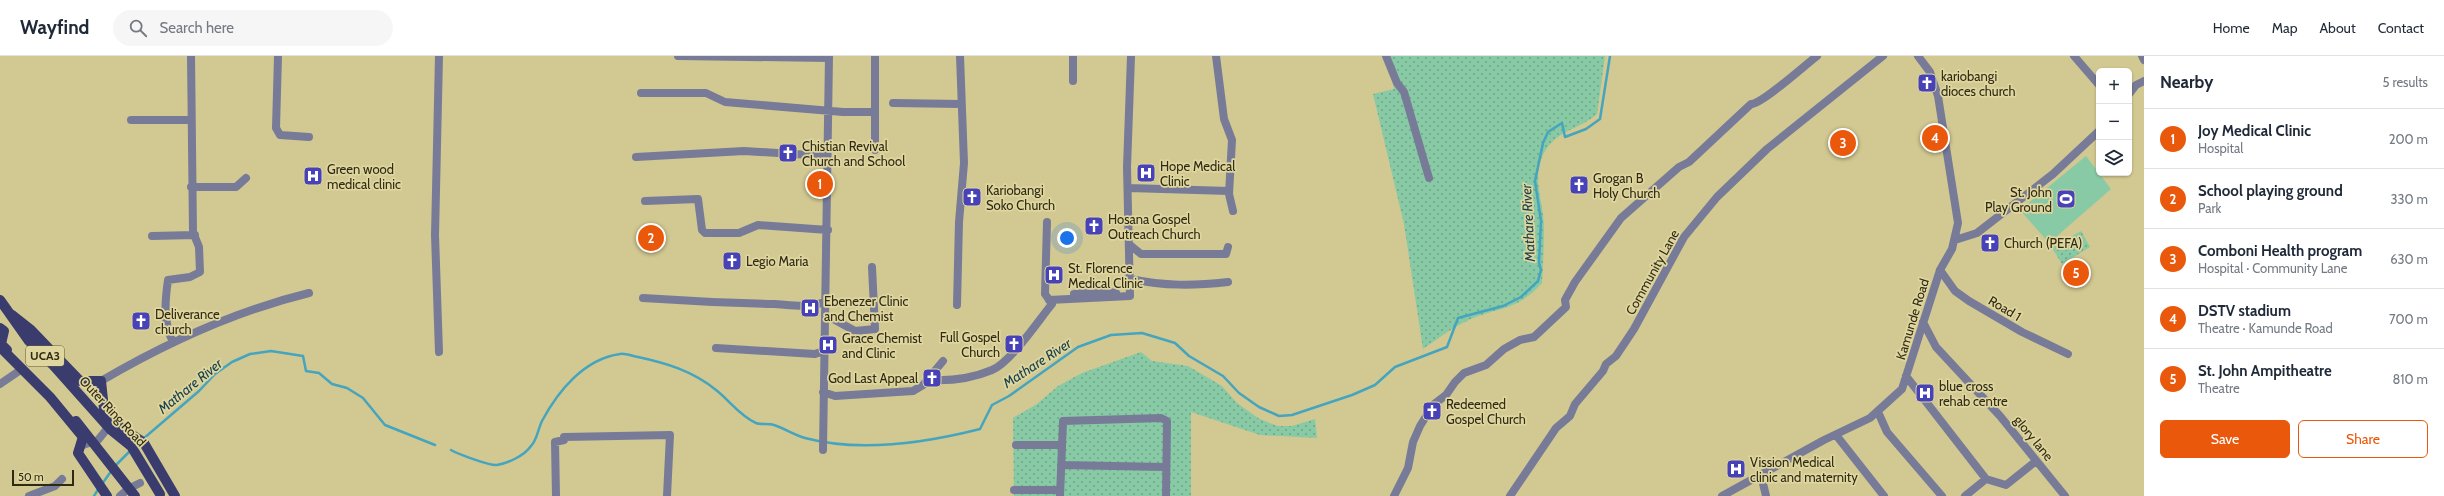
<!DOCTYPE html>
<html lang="en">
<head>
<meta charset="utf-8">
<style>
  :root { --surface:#fff; --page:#f6f6f7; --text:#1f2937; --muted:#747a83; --line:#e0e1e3; --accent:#ea580c }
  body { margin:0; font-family:Cabin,sans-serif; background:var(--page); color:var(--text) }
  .controls { position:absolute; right:12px; top:12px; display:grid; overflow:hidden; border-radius:6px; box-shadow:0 1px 3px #0004 }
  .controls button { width:36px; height:36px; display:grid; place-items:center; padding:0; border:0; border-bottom:1px solid var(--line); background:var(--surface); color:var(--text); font:20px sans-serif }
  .scale { position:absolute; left:12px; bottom:10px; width:62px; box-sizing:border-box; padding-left:4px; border:2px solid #2e2a14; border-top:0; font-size:11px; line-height:14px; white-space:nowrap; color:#2e2a14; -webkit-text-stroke:3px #dfd59e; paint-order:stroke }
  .you { position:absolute; left:1067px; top:182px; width:14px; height:14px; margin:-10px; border:3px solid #fff; border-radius:50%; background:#1a73e8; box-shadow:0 0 0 6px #1a73e833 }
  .badge { display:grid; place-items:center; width:26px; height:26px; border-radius:50%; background:var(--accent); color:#fff; font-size:13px; font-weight:700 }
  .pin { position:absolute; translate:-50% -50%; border:2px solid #fff; box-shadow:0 1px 4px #0006 }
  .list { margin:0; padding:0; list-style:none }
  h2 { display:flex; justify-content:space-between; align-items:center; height:52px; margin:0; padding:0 16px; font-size:17px }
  h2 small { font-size:13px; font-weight:400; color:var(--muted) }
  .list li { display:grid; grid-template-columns:26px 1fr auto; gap:12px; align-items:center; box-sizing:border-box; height:60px; padding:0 16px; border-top:1px solid var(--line) }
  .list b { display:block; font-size:15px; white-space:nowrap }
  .list p { margin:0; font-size:13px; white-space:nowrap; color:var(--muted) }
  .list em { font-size:13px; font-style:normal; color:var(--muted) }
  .actions { display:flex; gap:8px; padding:12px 16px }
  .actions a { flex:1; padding:9px 0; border:1px solid var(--accent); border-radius:6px; text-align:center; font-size:14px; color:var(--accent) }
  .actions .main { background:var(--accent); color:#fff }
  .icon { flex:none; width:22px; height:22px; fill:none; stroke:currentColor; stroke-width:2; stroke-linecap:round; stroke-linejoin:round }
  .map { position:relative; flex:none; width:2144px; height:440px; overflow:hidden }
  header { display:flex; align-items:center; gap:24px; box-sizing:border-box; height:56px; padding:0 20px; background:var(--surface); border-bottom:1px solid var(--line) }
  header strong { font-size:19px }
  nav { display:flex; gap:22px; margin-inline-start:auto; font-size:14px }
  .search { width:280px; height:36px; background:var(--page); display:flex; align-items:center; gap:10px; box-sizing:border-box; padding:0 14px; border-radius:22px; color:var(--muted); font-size:15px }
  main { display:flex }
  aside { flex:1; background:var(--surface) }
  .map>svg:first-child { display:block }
</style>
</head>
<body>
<header>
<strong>Wayfind</strong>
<div class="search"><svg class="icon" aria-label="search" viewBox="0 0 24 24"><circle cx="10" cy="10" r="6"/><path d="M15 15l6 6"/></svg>Search here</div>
<nav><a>Home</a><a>Map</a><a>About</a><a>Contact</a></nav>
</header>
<main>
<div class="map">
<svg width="2144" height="440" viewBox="0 0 2144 440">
  <defs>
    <pattern id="grass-dots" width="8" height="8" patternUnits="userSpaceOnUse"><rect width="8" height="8" fill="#88caa5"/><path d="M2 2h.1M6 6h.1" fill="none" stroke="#70a485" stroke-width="1.8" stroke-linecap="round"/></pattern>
  </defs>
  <rect width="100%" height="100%" fill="#d2c892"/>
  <path fill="url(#grass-dots)" d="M1388 0H1605L1597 58C1580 73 1561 73 1547 92 1529 118 1544 145 1544 172 1544 191 1543 209 1542 227 1514 258 1495 250 1463 267 1449 274 1436 284 1423 293L1404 168 1373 38 1394 33Z
    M2081 175 2090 191 2062 208 2052 192Z
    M1141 296 1152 305 1188 310 1222 330 1237 347 1258 362 1277 370H1292L1315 363 1317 382 1260 379 1191 356V440H1014L1013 362 1037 348 1058 330 1082 317Z"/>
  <path fill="#88caa5" d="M2086 100 2111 133 2049 187 2020 154Z"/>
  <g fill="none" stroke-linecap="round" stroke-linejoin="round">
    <path stroke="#45a4be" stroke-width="2.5" d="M143 383 199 335 215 318 232 306 250 298 271 295 303 300 306 315 319 317 332 328 347 332 363 342 385 369 435 389
      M451 394C458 398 490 410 497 409 508 407 524 400 531 390 537 384 538 373 542 365 558 335 584 303 620 298 625 297 632 300 638 301 666 307 693 315 716 334 729 344 740 360 756 367 761 369 768 367 774 369 784 372 794 379 805 382 861 397 925 387 980 373L992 349 1009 340 1078 291 1111 279 1142 277 1175 287 1189 300 1223 320 1239 337 1259 351 1279 360 1292 359 1352 339 1375 329 1395 311 1447 291 1458 262 1503 250 1521 241 1538 225 1541 214 1539 207 1541 165 1535 125 1543 87 1548 76 1562 67 1565 81 1586 73 1600 63 1610 0
      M115 410 131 394
      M102 428 112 414
      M94 440 99 432"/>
    <path stroke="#777b97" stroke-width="8" d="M278 0 276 72 280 79 309 81
      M678 0 829 2
      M1073 0V25
      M1216 0 1224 63 1232 84 1229 138 1233 155
      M1386 0 1397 27 1404 36 1429 122
      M2074 0 2099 29
      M2142 0 2144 4
      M641 37H706L725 46 843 56H875
      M2129 38 2136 29 2144 25
      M893 47 961 48
      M131 64H191
      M875 94V0
      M636 101 744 95 826 100
      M191 131H236L246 122
      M1129 132 1229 135
      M645 145 698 143 702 174 705 177H739L758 169 828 174
      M1047 166 1045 238 1052 248
      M152 180 195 179
      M1955 184 1977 177 2053 118 2099 75
      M1130 189 1141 198H1226L1228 191
      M1940 214 1955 235 1969 245 2022 276 2068 298
      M1130 223C1165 230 1192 230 1228 226
      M1074 238 1101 235 1116 237
      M643 242C687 245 730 247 774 248 791 249 810 253 826 245
      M1049 244 1130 240 1127 111 1131 0
      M957 249 959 166 964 107 960 0
      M826 259 855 275 875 273 872 211
      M1923 266 1936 291 2000 360 2065 440
      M173 286C163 267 165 244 168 224L190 221 200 216 199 191 193 176 191 0
      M716 292 815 298 826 294
      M439 296 435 179 439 0
      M1906 320 1986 423
      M929 324C949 325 973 322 992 314 1011 306 1038 265 1052 248
      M101 325C166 287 235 255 309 237
      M0 328 22 313
      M823 336 835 340 913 335 923 329 943 305
      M1878 356 1887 376 1942 440
      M1836 379 1884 440
      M81 385 80 390 98 384 111 368
      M1016 389H1061
      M823 394 829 0
      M1061 409 1165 411
      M1761 419 1766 440
      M1014 434H1060
      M29 440 55 430 62 423
      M120 440 128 433 140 427
      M556 440 555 386 564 384V381L670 379 667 440
      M1060 440 1063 365 1161 362 1167 365 1166 440
      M1394 440 1408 412 1413 386 1420 370 1433 349 1446 339 1455 326 1464 317 1486 309 1504 293 1520 284 1534 281 1566 251 1565 244 1575 226 1621 162 1679 111 1689 106 1751 48C1762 48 1805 9 1817 0
      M1510 440 1556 372 1570 360 1575 348 1603 315 1606 308 1616 300 1634 273 1684 181 1717 141 1767 93 1883 0
      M1722 440 1824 384 1870 362 1902 333 1940 214 1952 193 1958 167 1938 40 1930 16 1918 0
      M1965 440 1986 423 2006 429 2036 405"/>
    <path stroke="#393c6c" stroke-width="10" d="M12 259 31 274 80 325H101L104 353 116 368 144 387 175 440
      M0 272 4 275 1 288 7 294
      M0 291 50 341 83 381 78 397 107 440"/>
    <path stroke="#393c6c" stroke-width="10" d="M0 244 29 285 53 309 110 373 131 390 160 438
      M76 365 135 440"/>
  </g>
  <defs>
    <symbol id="church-square" viewBox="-11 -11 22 22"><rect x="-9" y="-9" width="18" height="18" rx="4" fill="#4742b8" stroke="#dfd59e"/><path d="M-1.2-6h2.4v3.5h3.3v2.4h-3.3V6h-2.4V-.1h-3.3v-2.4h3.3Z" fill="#fff"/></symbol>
    <symbol id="hospital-square" viewBox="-11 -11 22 22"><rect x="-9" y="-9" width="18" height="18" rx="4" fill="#4742b8" stroke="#dfd59e"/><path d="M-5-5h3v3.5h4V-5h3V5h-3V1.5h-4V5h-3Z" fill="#fff"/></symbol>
    <symbol id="stadium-square" viewBox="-11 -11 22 22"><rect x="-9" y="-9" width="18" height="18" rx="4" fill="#4742b8" stroke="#dfd59e"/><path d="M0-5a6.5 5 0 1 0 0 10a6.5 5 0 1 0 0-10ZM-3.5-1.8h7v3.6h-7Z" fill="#fff"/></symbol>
  </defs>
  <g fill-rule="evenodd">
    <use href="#church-square" x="1916" y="16" width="22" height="22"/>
    <use href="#church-square" x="777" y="86" width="22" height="22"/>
    <use href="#hospital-square" x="1135" y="106" width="22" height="22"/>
    <use href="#hospital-square" x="302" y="109" width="22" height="22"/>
    <use href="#church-square" x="1568" y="118" width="22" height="22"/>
    <use href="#church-square" x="961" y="130" width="22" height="22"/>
    <use href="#stadium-square" x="2055" y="132" width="22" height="22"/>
    <use href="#church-square" x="1083" y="159" width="22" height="22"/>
    <use href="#church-square" x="1979" y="176" width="22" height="22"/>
    <use href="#church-square" x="721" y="194" width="22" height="22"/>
    <use href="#hospital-square" x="1043" y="208" width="22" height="22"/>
    <use href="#hospital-square" x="799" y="241" width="22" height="22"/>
    <use href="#church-square" x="130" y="254" width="22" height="22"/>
    <use href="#church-square" x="1003" y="277" width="22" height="22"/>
    <use href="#hospital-square" x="817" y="278" width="22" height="22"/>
    <use href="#church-square" x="921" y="311" width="22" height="22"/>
    <use href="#hospital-square" x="1914" y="326" width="22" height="22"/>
    <use href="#church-square" x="1421" y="344" width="22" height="22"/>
    <use href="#hospital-square" x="1725" y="402" width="22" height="22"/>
  </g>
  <g text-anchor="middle" stroke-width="3.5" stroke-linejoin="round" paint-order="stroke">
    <rect fill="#dfd59e" stroke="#635d3d" stroke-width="1" x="26" y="290" width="38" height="20" rx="3"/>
    <g font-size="12" font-weight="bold" fill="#2e2a14">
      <text x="45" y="304">UCA3</text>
    </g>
    <g font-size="13" fill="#2e2a14" stroke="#dfd59e" text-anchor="start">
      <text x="1941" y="25">kariobangi<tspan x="1941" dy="15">dioces church</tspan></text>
      <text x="802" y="95">Chistian Revival<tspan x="802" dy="15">Church and School</tspan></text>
      <text x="1160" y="115">Hope Medical<tspan x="1160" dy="15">Clinic</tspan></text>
      <text x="327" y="118">Green wood<tspan x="327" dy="15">medical clinic</tspan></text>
      <text x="1593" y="127">Grogan B<tspan x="1593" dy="15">Holy Church</tspan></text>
      <text x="986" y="139">Kariobangi<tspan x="986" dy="15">Soko Church</tspan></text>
      <text x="2052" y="141" text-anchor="end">St. John<tspan x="2052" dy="15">Play Ground</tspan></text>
      <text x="1108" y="168">Hosana Gospel<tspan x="1108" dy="15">Outreach Church</tspan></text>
      <text x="2004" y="192">Church (PEFA)</text>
      <text x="746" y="210">Legio Maria</text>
      <text x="1068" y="217">St. Florence<tspan x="1068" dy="15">Medical Clinic</tspan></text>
      <text x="824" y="250">Ebenezer Clinic<tspan x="824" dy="15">and Chemist</tspan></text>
      <text x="155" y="263">Deliverance<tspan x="155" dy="15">church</tspan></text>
      <text x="1000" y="286" text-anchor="end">Full Gospel<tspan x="1000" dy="15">Church</tspan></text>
      <text x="842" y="287">Grace Chemist<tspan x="842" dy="15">and Clinic</tspan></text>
      <text x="918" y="327" text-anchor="end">God Last Appeal</text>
      <text x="1939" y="335">blue cross<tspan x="1939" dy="15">rehab centre</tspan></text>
      <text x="1446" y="353">Redeemed<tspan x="1446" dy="15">Gospel Church</tspan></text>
      <text x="1750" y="411">Vission Medical<tspan x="1750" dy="15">clinic and maternity</tspan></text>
    </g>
    <g font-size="13" fill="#2e2a14" stroke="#dfd59e">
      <text transform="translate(1652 216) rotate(-61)" y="5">Community Lane</text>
      <text transform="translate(2005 252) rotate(31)" y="5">Road 1</text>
      <text transform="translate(1912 263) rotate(-73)" y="5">Kamunde Road</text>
      <text transform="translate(113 355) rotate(47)" y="5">Outer Ring Road</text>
      <text transform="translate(2034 382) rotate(51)" y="5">glory lane</text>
    </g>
    <g font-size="14" font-style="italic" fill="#18424e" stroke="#dfd59e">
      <text transform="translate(1528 167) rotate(-93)" y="5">Mathare River</text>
      <text transform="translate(1037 307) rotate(-33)" y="5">Mathare River</text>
      <text transform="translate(190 330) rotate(-39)" y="5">Mathare River</text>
    </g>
  </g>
</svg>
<div class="controls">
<button>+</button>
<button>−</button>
<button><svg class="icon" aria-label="layers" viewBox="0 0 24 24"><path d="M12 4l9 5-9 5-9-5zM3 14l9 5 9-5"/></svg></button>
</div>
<div class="scale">50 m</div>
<div class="you"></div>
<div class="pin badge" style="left:820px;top:128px">1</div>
<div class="pin badge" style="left:651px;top:182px">2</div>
<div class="pin badge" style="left:1843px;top:87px">3</div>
<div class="pin badge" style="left:1935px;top:82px">4</div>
<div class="pin badge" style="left:2076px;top:217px">5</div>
</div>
<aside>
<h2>Nearby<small>5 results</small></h2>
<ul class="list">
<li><span class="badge">1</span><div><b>Joy Medical Clinic</b><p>Hospital</p></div><em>200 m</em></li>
<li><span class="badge">2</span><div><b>School playing ground</b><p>Park</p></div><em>330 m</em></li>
<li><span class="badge">3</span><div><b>Comboni Health program</b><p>Hospital · Community Lane</p></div><em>630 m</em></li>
<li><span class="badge">4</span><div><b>DSTV stadium</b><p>Theatre · Kamunde Road</p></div><em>700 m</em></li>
<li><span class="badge">5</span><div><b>St. John Ampitheatre</b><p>Theatre</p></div><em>810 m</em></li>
</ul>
<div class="actions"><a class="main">Save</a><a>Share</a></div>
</aside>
</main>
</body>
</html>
